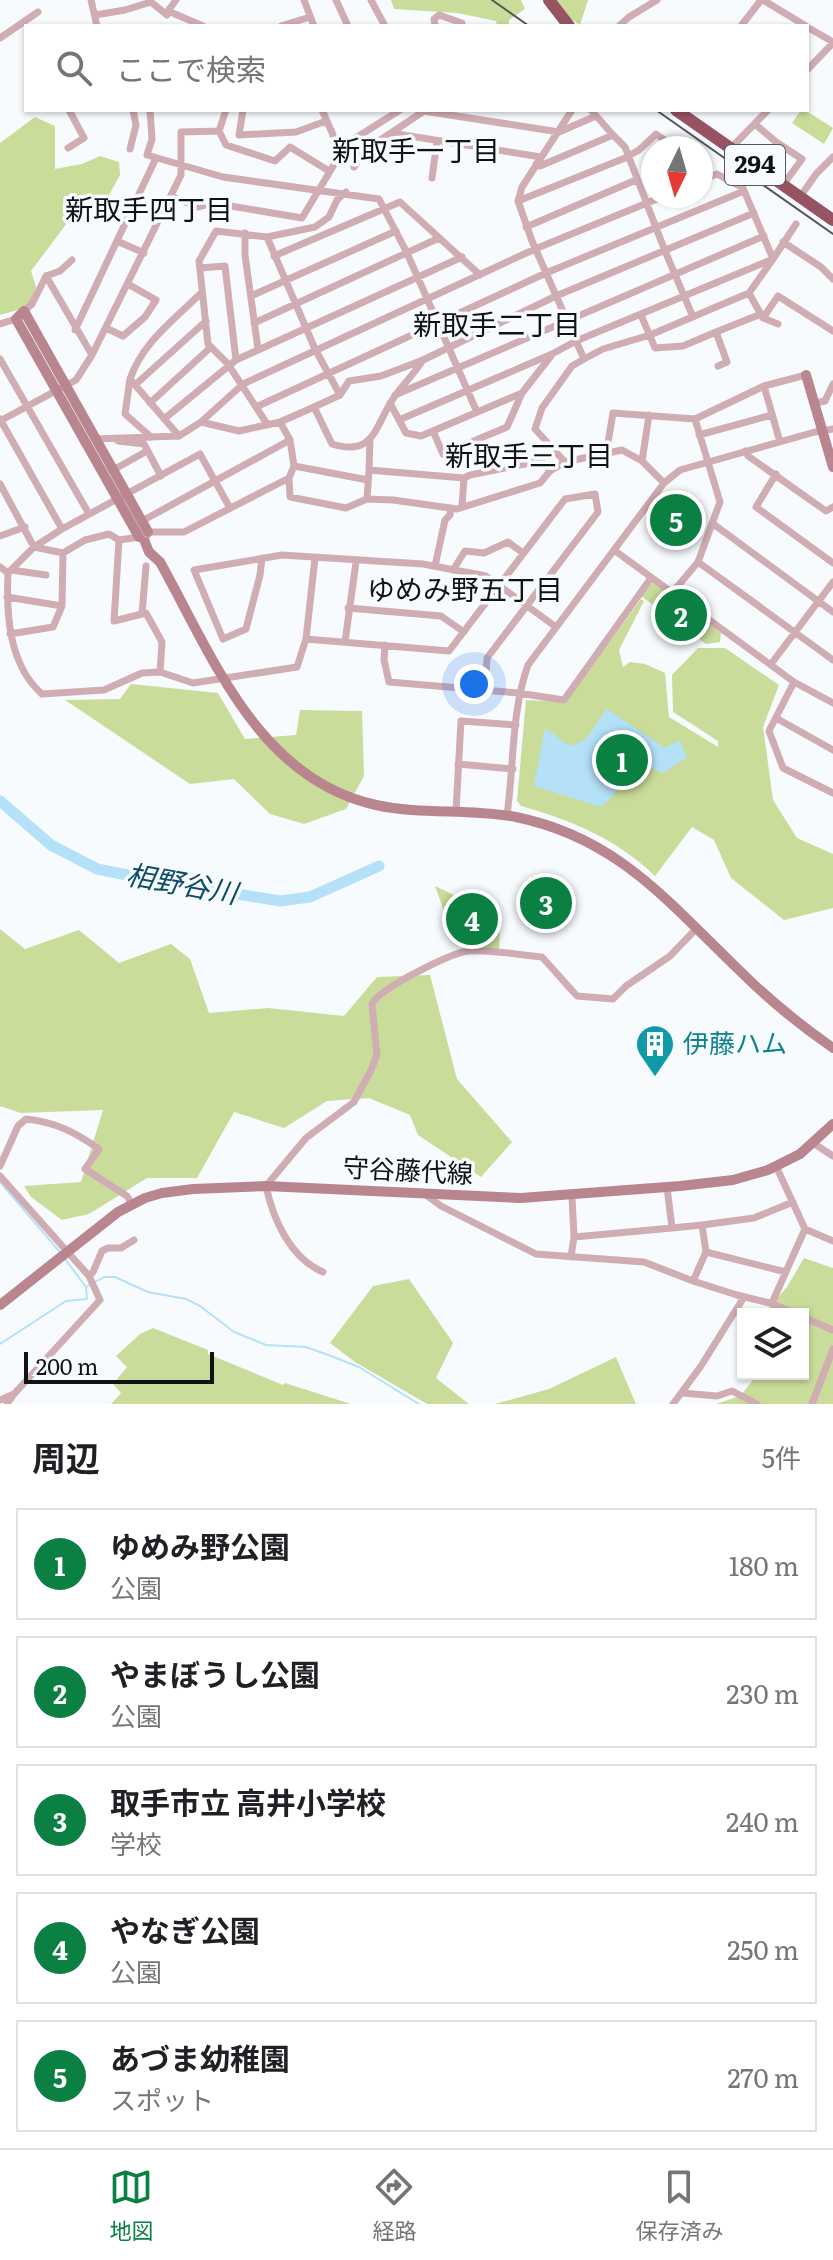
<!DOCTYPE html>
<html lang="ja">
<head>
<meta charset="utf-8">
<style>
  :root { --surface:#fff; --page:#f2f2f2; --text:#202124; --muted:#757577; --line:#e0e0e0; --accent:#0b8043 }
  body { margin:0; font-family:Literata,"Noto Sans JP",serif; background:var(--page); color:var(--text) }
  .controls { position:absolute; right:24px; bottom:24px; display:grid; overflow:hidden; border-radius:0px; box-shadow:0 2px 6px #0004 }
  .controls button { width:72px; height:72px; display:grid; place-items:center; padding:0; border:0; border-bottom:2px solid var(--line); background:var(--surface); color:var(--text); font:40px sans-serif }
  .compass { position:absolute; left:641px; top:136px; width:72px; height:72px; border-radius:50%; background:var(--surface); box-shadow:0 2px 6px #0004; rotate:185deg }
  .scale { position:absolute; left:24px; bottom:20px; width:190px; box-sizing:border-box; padding-left:8px; border:4px solid #101215; border-top:0; font-size:22px; line-height:28px; white-space:nowrap; color:#101215; -webkit-text-stroke:6px #f8fbfe; paint-order:stroke }
  .you { position:absolute; left:474px; top:684px; width:28px; height:28px; margin:-20px; border:6px solid #fff; border-radius:50%; background:#1a73e8; box-shadow:0 0 0 12px #1a73e833 }
  .badge { display:grid; place-items:center; width:52px; height:52px; border-radius:50%; background:var(--accent); color:#fff; font-size:26px; font-weight:700 }
  .pin { position:absolute; translate:-50% -50%; border:4px solid #fff; box-shadow:0 2px 8px #0006 }
  .list { margin:0; padding:0; list-style:none }
  h2 { display:flex; justify-content:space-between; align-items:center; height:104px; margin:0; padding:0 32px; font-size:34px }
  h2 small { font-size:26px; font-weight:400; color:var(--muted) }
  .list li { display:grid; grid-template-columns:52px 1fr auto; gap:24px; align-items:center; box-sizing:border-box; height:112px; margin:0 16px 16px; padding:0 16px; border:2px solid var(--line); border-radius:0px }
  .list b { display:block; font-size:30px; white-space:nowrap }
  .list p { margin:0; font-size:26px; white-space:nowrap; color:var(--muted) }
  .list em { font-size:26px; font-style:normal; color:var(--muted) }
  .icon { flex:none; width:44px; height:44px; fill:none; stroke:currentColor; stroke-width:2; stroke-linecap:round; stroke-linejoin:round }
  .map { position:relative; flex:none; width:833px; height:1404px; overflow:hidden }
  .search { position:absolute; background:var(--surface); box-shadow:0 2px 6px #0004; left:24px; right:24px; top:24px; height:88px; display:flex; align-items:center; gap:20px; box-sizing:border-box; padding:0 28px; border-radius:0px; color:var(--muted); font-size:30px }
  .sheet { height:744px; background:var(--surface) }
  nav { display:flex; justify-content:space-around; align-items:center; box-sizing:border-box; height:112px; border-top:2px solid var(--line); background:var(--surface); font-size:22px; color:var(--muted) }
  nav a { display:grid; justify-items:center; gap:4px }
  nav .on { color:var(--accent) }
  .map>svg:first-child { display:block }
</style>
</head>
<body>
<div class="map">
<svg width="833" height="1404" viewBox="0 0 833 1404">
  <rect width="100%" height="100%" fill="#f8fbfe"/>
  <path fill="#c9dc99" d="M391 0H521L525 9 509 20V26H497L496 21 457 13 394 9Z
    M555 0H588L580 25 566 16Z
    M801 110H805L833 128 824 144 792 123Z
    M35 117 55 126V169L82 164 100 156 119 162 120 175 104 204 73 215 31 271 36 287 29 307 0 315V143Z
    M654 583 721 633 720 642 706 644 641 596 651 584Z
    M641 599 644 601 619 650 623 667 630 662 645 664 665 673 669 717 718 747V741L673 712 672 675 698 648H725L779 685 763 727 773 800 797 838 833 854V908L784 920 731 878 714 840 692 827 655 876C617 839 571 820 521 806L517 801 526 700 566 702Z
    M131 684 218 693 245 739 296 735 300 710 362 711 364 776 346 809 304 824 270 814 234 779 190 784 65 700 120 699Z
    M435 886 450 893 500 928 499 954 464 953 468 927 444 911Z
    M0 929 25 949 79 930 119 963 171 944 190 959 209 1013 268 1008 344 1016 377 977 430 975 457 1079 512 1142 481 1177 418 1135 410 1115 369 1098 327 1101 284 1128 234 1112 197 1178H147L89 1214 62 1220 31 1197 24 1186 81 1182 103 1110 21 1113 0 1106Z
    M804 1258 833 1268V1404H716L740 1396 758 1374H803V1314H763L787 1287Z
    M409 1279 453 1343 436 1378 469 1404H427L355 1362 330 1343 373 1286Z
    M153 1328 208 1350V1354L283 1385 285 1383 351 1404H111L121 1393 113 1384 127 1367 116 1356 140 1334Z
    M616 1357 636 1404H495L549 1389Z"/>
  <path fill="#b5e1f8" d="M607 709 665 748 679 740 687 757 663 773 643 764 622 761 615 793 601 807 534 786 545 728 570 746 585 740Z"/>
  <g fill="none" stroke-linecap="round" stroke-linejoin="round">
    <path stroke="#b5e1f8" stroke-width="2" d="M0 1182 59 1251
      M86 1287 104 1277H115L148 1292 186 1299 200 1306 234 1332 266 1345 306 1347 331 1356 359 1367 419 1404
      M0 1344 66 1301 87 1299 86 1287 65 1259"/>
    <path stroke="#b5e1f8" stroke-width="11" d="M0 801 51 845 97 869 158 881 280 901 310 897 379 866"/>
    <path stroke="#d0adb3" stroke-width="7" d="M91 0 97 26
      M176 0 168 11 203 26
      M304 0 314 26
      M336 0 348 26
      M371 0 385 26
      M763 0 806 26
      M95 15 125 10 151 2 167 15
      M281 26 310 17
      M435 26 434 19 439 15 462 23V26
      M619 26 629 17 657 0
      M741 26 761 0
      M807 27 833 42
      M0 38 38 12
      M807 70 833 43
      M150 110 152 139 147 155 223 177 379 199 407 253 477 412
      M226 110 219 131 226 145 275 161 290 147 329 171
      M243 110 239 135 296 132 326 121
      M322 110 341 153
      M572 110 522 187 518 201 532 241 584 359
      M591 110 613 135
      M755 124 776 142 802 159 783 185
      M68 148 84 138 69 110
      M731 148 768 110
      M130 149 136 125 133 110
      M541 157 391 133 424 111 559 132 596 116
      M536 164 540 166 613 135 625 147 665 251 693 317
      M354 167 366 149 391 133
      M432 178 437 141
      M701 180 717 174 743 188 773 259 749 293 763 318 778 324
      M171 196 197 207 213 203 302 218 341 153 354 139 400 110
      M800 197 816 174 833 157
      M518 201 625 158 639 150 656 134 676 148
      M526 227 636 180
      M245 233V255L258 349
      M267 237 315 349 340 395 314 407
      M117 241 144 253
      M783 242 821 267 833 279
      M274 256 400 202 480 275
      M72 260 60 271 46 276 92 355
      M200 268 225 266 236 360
      M251 296 396 231
      M24 311 32 304 46 276
      M641 315 655 348 683 346 716 332 727 362 718 366
      M763 318 778 296 833 331
      M254 323 439 238
      M0 324 16 319
      M106 328 123 336 145 317 156 300 128 284
      M75 330 156 158
      M716 332 761 314
      M0 359 89 514
      M130 379 125 414 151 437
      M135 385 206 321
      M764 386 806 375
      M340 395 349 381 381 376 423 360 556 296 754 213
      M395 395 764 236
      M150 403 211 347
      M390 403 406 433 421 436 522 393
      M815 403 825 401 833 384
      M256 407 546 273 744 191
      M0 419 62 529
      M164 419 236 360 462 257
      M399 420 552 354 576 341 773 259 796 224
      M0 421 76 380 92 355 181 175V132L219 131
      M201 422 239 431 280 422 314 407 332 444C376 458 375 423 395 396 404 383 415 373 423 360
      M280 422 290 440 294 466 289 478 290 497 346 508 367 499 393 500 457 509 540 483 550 471 565 462 622 450 642 461 664 483
      M267 424 228 364 208 344 199 261 216 231 267 237 315 227 329 217 337 200 346 192
      M433 431 443 454 507 427 522 393 551 356
      M699 435 772 415
      M179 436 130 379C143 342 173 321 200 294
      M94 439 179 436 201 422 243 384 535 249 664 196
      M118 441 144 444 161 476
      M745 451 748 456 826 511 833 507
      M606 454 613 413 695 419
      M642 461 649 415
      M565 462 535 429 542 408 572 366 584 359 603 349 650 335 749 293
      M294 466 368 480
      M113 470 147 451
      M369 470 370 439
      M776 474 756 507 833 563
      M0 484 34 547 63 553 85 540 109 534 119 540 139 537 145 542 148 532H184L289 478
      M367 499 369 470 464 478
      M462 506 464 478 470 475 525 464 536 455 550 471
      M142 521 290 440
      M712 523 833 612
      M0 536 25 527
      M119 540 114 621 146 613 162 642 160 672
      M614 550 794 682 833 703
      M262 558 260 575 246 629 223 639 194 570 282 555 423 564 486 576 556 627
      M698 562 833 660
      M435 566 445 520 450 515 451 508
      M0 567 8 573C6 615 9 665 42 694L104 690 142 673 160 672 193 683 297 667 306 639 315 558
      M11 570 46 575
      M453 570 465 551 484 553 508 542 523 553
      M8 573 34 547 62 529 200 454 230 508
      M672 593 698 562 720 502 695 419 764 386 780 442
      M7 597 62 606
      M348 608 441 616 464 632
      M142 614 146 566
      M10 634 53 627 62 606 63 553
      M306 639 449 651 565 499 595 494 598 512 487 658 485 689
      M345 642 356 562
      M385 645 384 660 389 682 518 693 564 700 651 578
      M771 664 833 582
      M794 682 769 731 783 768 833 793
      M776 718 833 750
      M458 764 513 769
      M456 811 461 721 516 725
      M507 815C514 766 511 713 528 665L664 483 680 470 815 432 833 429
      M813 1143 833 1156
      M0 1166 18 1126 26 1119C55 1122 75 1132 99 1149L85 1169 127 1196 132 1204
      M776 1166 805 1229 833 1241
      M0 1176 89 1276 100 1300 14 1394 7 1404
      M667 1187 672 1228 702 1225 706 1252 693 1281
      M426 1195 441 1206 536 1254 644 1262 693 1281 737 1295 770 1303 797 1314
      M702 1225 754 1218 793 1202
      M574 1237 672 1228
      M706 1252 786 1272
      M571 1257 574 1237 572 1196
      M323 1272C290 1258 273 1219 266 1186L306 1138 354 1102 371 1070 377 1055 372 1004C380 988 449 954 468 951 489 949 520 955 542 957L577 996 613 999 626 986 670 956 697 928
      M89 1276 93 1272 102 1251 108 1248H121L134 1240
      M772 1303 805 1229
      M803 1317 833 1330
      M682 1393 717 1396 732 1391 757 1404
      M0 1400 14 1394
      M673 1404 701 1366 744 1297
      M812 1404 833 1349"/>
    <path stroke="#b98690" stroke-width="10" d="M806 375 833 467
      M139 537 16 319 24 311 148 532
      M145 542 149 552 160 562C213 657 258 779 376 805 422 815 470 808 516 817 618 838 668 902 739 970 768 999 800 1025 833 1048
      M0 1305 118 1212 145 1198 162 1193 193 1189 266 1186 521 1198 680 1186 733 1180 768 1170 800 1154 833 1124"/>
    <path stroke="#975362" stroke-width="12" d="M549 0 569 26
      M676 110 833 220"/>
    <path stroke="#535558" stroke-width="2" d="M492 0 529 26
      M656 110 833 234"/>
  </g>
  <defs>
    <symbol id="building-pin" viewBox="-11 -11 22 30"><path d="M0 17L-7.5 6A9.5 9.5 0 1 1 7.5 6Z" fill="#0f9aa8" stroke="#f8fbfe"/><path d="M-4-6H4V6H1V3H-1V6H-4ZM-2.5-4.3h1.7v1.8h-1.7ZM.8-4.3h1.7v1.8H.8ZM-2.5-1h1.7V.8h-1.7ZM.8-1h1.7V.8H.8Z" fill="#fff"/></symbol>
  </defs>
  <g fill-rule="evenodd">
    <use href="#building-pin" x="633" y="1022" width="44" height="60"/>
  </g>
  <g text-anchor="middle" stroke-width="7" stroke-linejoin="round" paint-order="stroke">
    <rect fill="#f8fbfe" stroke="#56585b" stroke-width="2" x="725" y="145" width="60" height="40" rx="6"/>
    <g font-size="24" font-weight="bold" fill="#101215">
      <text x="755" y="173">294</text>
    </g>
    <g font-size="26" fill="#0d838f" stroke="#f8fbfe" text-anchor="start">
      <text x="683" y="1053">伊藤ハム</text>
    </g>
    <g font-size="26" fill="#101215" stroke="#f8fbfe">
      <text transform="translate(408 1171) rotate(3)" y="9">守谷藤代線</text>
    </g>
    <g font-size="28" fill="#101215" stroke="#f8fbfe">
      <text x="416" y="161">新取手一丁目</text>
      <text x="149" y="220">新取手四丁目</text>
      <text x="497" y="335">新取手二丁目</text>
      <text x="529" y="466">新取手三丁目</text>
      <text x="465" y="600">ゆめみ野五丁目</text>
    </g>
    <g font-size="28" font-style="italic" fill="#0c4c66" stroke="#f8fbfe">
      <text transform="translate(182 884) rotate(10)" y="10">相野谷川</text>
    </g>
  </g>
</svg>
<div class="controls">
<button><svg class="icon" aria-label="layers" viewBox="0 0 24 24"><path d="M12 4l9 5-9 5-9-5zM3 14l9 5 9-5"/></svg></button>
</div>
<svg class="compass" viewBox="-18 -18 36 36"><path d="M0-13l5 13h-10z" fill="#e53935"/><path d="M0 13l5-13h-10z" fill="#757577"/></svg>
<div class="scale">200 m</div>
<div class="you"></div>
<div class="pin badge" style="left:622px;top:760px">1</div>
<div class="pin badge" style="left:681px;top:615px">2</div>
<div class="pin badge" style="left:546px;top:903px">3</div>
<div class="pin badge" style="left:472px;top:919px">4</div>
<div class="pin badge" style="left:676px;top:520px">5</div>
<div class="search"><svg class="icon" aria-label="search" viewBox="0 0 24 24"><circle cx="10" cy="10" r="6"/><path d="M15 15l6 6"/></svg>ここで検索</div>
</div>
<section class="sheet">
<h2>周辺<small>5件</small></h2>
<ul class="list">
<li><span class="badge">1</span><div><b>ゆめみ野公園</b><p>公園</p></div><em>180 m</em></li>
<li><span class="badge">2</span><div><b>やまぼうし公園</b><p>公園</p></div><em>230 m</em></li>
<li><span class="badge">3</span><div><b>取手市立 高井小学校</b><p>学校</p></div><em>240 m</em></li>
<li><span class="badge">4</span><div><b>やなぎ公園</b><p>公園</p></div><em>250 m</em></li>
<li><span class="badge">5</span><div><b>あづま幼稚園</b><p>スポット</p></div><em>270 m</em></li>
</ul>
</section>
<nav>
<a class="on"><svg class="icon" aria-label="map" viewBox="0 0 24 24"><path d="M3 6l6-2 6 2 6-2v14l-6 2-6-2-6 2zM9 4v14M15 6v14"/></svg>地図</a>
<a><svg class="icon" aria-label="directions" viewBox="0 0 24 24"><path d="M12 3l9 9-9 9-9-9zM9 14v-3h6M13 9l2 2-2 2"/></svg>経路</a>
<a><svg class="icon" aria-label="saved" viewBox="0 0 24 24"><path d="M7 4h10v16l-5-4-5 4z"/></svg>保存済み</a>
</nav>
</body>
</html>
